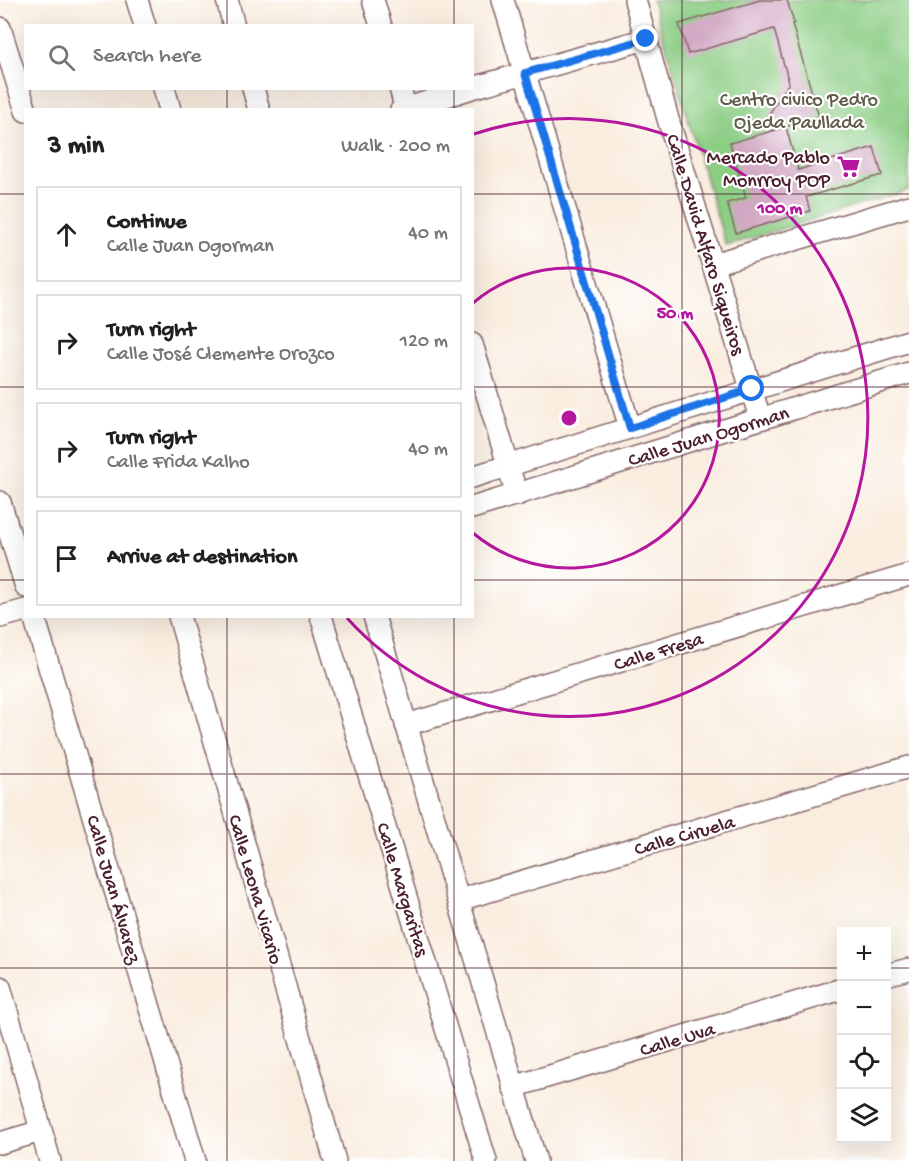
<!DOCTYPE html>
<html lang="en">
<head>
<meta charset="utf-8">
<style>
  :root { --surface:#fff; --page:#f6f6f6; --text:#202124; --muted:#757577; --line:#e0e0e0 }
  body { margin:0; font-family:"Gochi Hand",sans-serif; background:var(--page); color:var(--text) }
  .controls { position:absolute; right:18px; bottom:18px; display:grid; overflow:hidden; border-radius:0px; box-shadow:0 6px 24px #0002 }
  .controls button { width:54px; height:54px; display:grid; place-items:center; padding:0; border:0; border-bottom:2px solid var(--line); background:var(--surface); color:var(--text); font:30px sans-serif }
  .stop { position:absolute; width:18px; height:18px; margin:-14px; border:4px solid #1a73e8; border-radius:50%; background:#fff }
  .stop.end { background:#1a73e8; border-color:#fff; box-shadow:0 2px 6px #0008 }
  .list { margin:0; padding:0; list-style:none }
  h2 { display:flex; justify-content:space-between; align-items:center; height:78px; margin:0; padding:0 24px; font-size:26px }
  h2 small { font-size:20px; font-weight:400; color:var(--muted) }
  .list li { display:grid; grid-template-columns:39px 1fr auto; gap:18px; align-items:center; box-sizing:border-box; height:96px; margin:0 12px 12px; padding:0 12px; border:2px solid var(--line); border-radius:0px }
  .list b { display:block; font-size:22px; white-space:nowrap }
  .list p { margin:0; font-size:20px; white-space:nowrap; color:var(--muted) }
  .list em { font-size:20px; font-style:normal; color:var(--muted) }
  .icon { flex:none; width:33px; height:33px; fill:none; stroke:currentColor; stroke-width:2; stroke-linecap:round; stroke-linejoin:round }
  .map { position:relative; flex:none; width:909px; height:1161px; overflow:hidden }
  .search { position:absolute; background:var(--surface); box-shadow:0 6px 24px #0002; left:24px; top:24px; width:450px; height:66px; display:flex; align-items:center; gap:15px; box-sizing:border-box; padding:0 21px; border-radius:0px; color:var(--muted); font-size:22px }
  .panel { position:absolute; background:var(--surface); box-shadow:0 6px 24px #0002; left:24px; top:108px; width:450px; height:510px; border-radius:0px }
  .map>svg:first-child { display:block }
</style>
</head>
<body>
<div class="map">
<svg width="909" height="1161" viewBox="0 0 909 1161">
  <rect width="100%" height="100%" fill="#fff"/>
  <filter id="ink" filterUnits="userSpaceOnUse"><feTurbulence type="fractalNoise" baseFrequency=".0167" numOctaves="2"/><feDisplacementMap in="SourceGraphic" scale="12" xChannelSelector="R" yChannelSelector="G"/><feConvolveMatrix kernelMatrix="1 2 1 2 8 2 1 2 1" color-interpolation-filters="sRGB"/></filter>
  <filter id="wash" filterUnits="userSpaceOnUse"><feTurbulence type="fractalNoise" baseFrequency=".008" numOctaves="4" result="noise"/><feDisplacementMap in="SourceGraphic" scale="24" xChannelSelector="R" yChannelSelector="G"/><feGaussianBlur stdDeviation="1.35" result="paint"/><feColorMatrix in="noise" values="0 0 0 0 0 0 0 0 0 0 0 0 0 0 0 0 0 1.4 0 .05"/><feComposite in="paint" operator="in"/></filter>
  <g filter="url(#wash)">
    <rect width="100%" height="100%" fill="#f9eddf"/>
    <path fill="#8dce85" stroke="#6c7658" stroke-width="1.5" d="M652 0H909V190L726 246Z"/>
    <g id="blocks">
      <path fill="#d1a7c3" d="M760 0H787L794 23 792 24 819 117 774 130 769 114 789 83 774 29 688 54 679 24Z
        M786 127 798 170 874 147 882 175 806 197 810 211 736 233 727 203 746 198 730 143Z"/>
    </g>
  </g>
  <g filter="url(#ink)">
    <use href="#blocks" fill-opacity="0" stroke="#87676a" stroke-width="1.5"/>
    <g fill="none" stroke-linecap="round" stroke-linejoin="round">
      <defs>
        <path id="street" d="M137 0 145 26
          M227 0 234 26
          M373 0 381 26
          M503 0 630 428
          M635 0 668 119 760 418
          M0 28 26 111
          M164 88 170 110
          M253 88 259 110
          M400 88 406 110
          M472 88 646 39
          M401 110 472 88
          M713 264 909 206
          M472 344 517 495
          M472 477 909 341
          M0 502 26 587
          M472 508 909 373
          M34 616 195 1161
          M179 616 335 1161
          M321 616 486 1161
          M374 616 536 1161
          M0 617 26 610
          M406 725 909 575
          M459 900 909 767
          M886 975 909 969
          M0 987 50 1161
          M513 1087 842 989
          M0 1143 41 1131"/>
      </defs>
      <use href="#street" stroke="#87676a" stroke-width="24"/>
      <use href="#street" stroke="#fff" stroke-width="21"/>
    </g>
  </g>
  <g fill="none" stroke-linecap="round" stroke-linejoin="round" filter="url(#ink)">
    <path stroke="#1a73e8" stroke-width="8" d="M646 39 525 73 630 428 752 389"/>
  </g>
  <path fill="none" stroke="#4a1f2b" stroke-width="1.5" stroke-opacity="0.55" d="M227 0V26M454 0V26M682 0V1161M227 88V110M454 88V110M0 194H26M472 194H909M0 387H26M472 387H909M0 580H26M472 580H909M227 616V1161M454 616V1161M0 774H909M0 968H842M886 968H909"/>
  <g fill="none" stroke="#b5179e" stroke-width="3">
    <path d="M473 303A150 150 0 1 1 473 533"/>
    <path d="M474 134A299 299 0 1 1 347 618"/>
  </g>
  <defs>
    <symbol id="supermarket-bare" viewBox="-9 -9 18 18"><path d="M-6-5.5h2.5l.6 2H6L4.5 2H-2.5L-4.4-4H-6ZM-1.5 3.2a1.3 1.3 0 1 0 .1 0ZM3 3.2a1.3 1.3 0 1 0 .1 0Z" fill="#b5179e" stroke="#fff" stroke-width="2.5" paint-order="stroke"/></symbol>
  </defs>
  <g fill-rule="evenodd">
    <use href="#supermarket-bare" x="832" y="150" width="33" height="33"/>
  </g>
  <g text-anchor="middle" stroke-width="4.5" stroke-linejoin="round" paint-order="stroke">
    <g font-size="20" fill="#615c4a" stroke="#fff">
      <text x="799" y="105">Centro civico Pedro<tspan x="799" dy="23">Ojeda Paullada</tspan></text>
    </g>
    <g font-size="20" fill="#4a1f2b" stroke="#fff" text-anchor="end">
      <text x="830" y="163">Mercado Pablo<tspan x="830" dy="23">Monrroy POP</tspan></text>
    </g>
    <g font-size="20" fill="#4a1f2b" stroke="#fff">
      <text transform="translate(707 244) rotate(73)" y="7">Calle David Alfaro Siqueiros</text>
      <text transform="translate(708 435) rotate(-17)" y="7">Calle Juan Ogorman</text>
      <text transform="translate(658 650) rotate(-17)" y="7">Calle Fresa</text>
      <text transform="translate(684 834) rotate(-16)" y="7">Calle Ciruela</text>
      <text transform="translate(115 889) rotate(74)" y="7">Calle Juan Álvarez</text>
      <text transform="translate(257 889) rotate(74)" y="7">Calle Leona Vicario</text>
      <text transform="translate(404 889) rotate(73)" y="7">Calle Margaritas</text>
      <text transform="translate(677 1038) rotate(-17)" y="7">Calle Uva</text>
    </g>
  </g>
  <circle cx="569" cy="418" r="9" fill="#b5179e" stroke="#fff" stroke-width="3"/>
  <g font-size="18" text-anchor="middle" font-weight="bold" fill="#b5179e" stroke="#fff" stroke-width="4.5" stroke-linejoin="round" paint-order="stroke">
    <text x="780" y="213">100 m</text>
    <text x="675" y="318">50 m</text>
  </g>
</svg>
<div class="controls">
<button>+</button>
<button>−</button>
<button><svg class="icon" aria-label="locate" viewBox="0 0 24 24"><circle cx="12" cy="12" r="6"/><path d="M12 2v4M12 18v4M2 12h4M18 12h4"/></svg></button>
<button><svg class="icon" aria-label="layers" viewBox="0 0 24 24"><path d="M12 4l9 5-9 5-9-5zM3 14l9 5 9-5"/></svg></button>
</div>
<div class="stop" style="left:752px;top:389px"></div>
<div class="stop end" style="left:646px;top:39px"></div>
<div class="search"><svg class="icon" aria-label="search" viewBox="0 0 24 24"><circle cx="10" cy="10" r="6"/><path d="M15 15l6 6"/></svg>Search here</div>
<section class="panel">
<h2>3 min<small>Walk · 200 m</small></h2>
<ul class="list">
<li><svg class="icon" aria-label="ahead" viewBox="0 0 24 24"><path d="M12 20V5M6 11l6-6 6 6"/></svg><div><b>Continue</b><p>Calle Juan Ogorman</p></div><em>40 m</em></li>
<li><svg class="icon" aria-label="right" viewBox="0 0 24 24"><path d="M7 20v-9h11M14 6l5 5-5 5"/></svg><div><b>Turn right</b><p>Calle José Clemente Orozco</p></div><em>120 m</em></li>
<li><svg class="icon" aria-label="right" viewBox="0 0 24 24"><path d="M7 20v-9h11M14 6l5 5-5 5"/></svg><div><b>Turn right</b><p>Calle Frida Kalho</p></div><em>40 m</em></li>
<li><svg class="icon" aria-label="arrive" viewBox="0 0 24 24"><path d="M6 21V4h12l-3 4 3 4H6"/></svg><div><b>Arrive at destination</b></div></li>
</ul>
</section>
</div>
</body>
</html>
